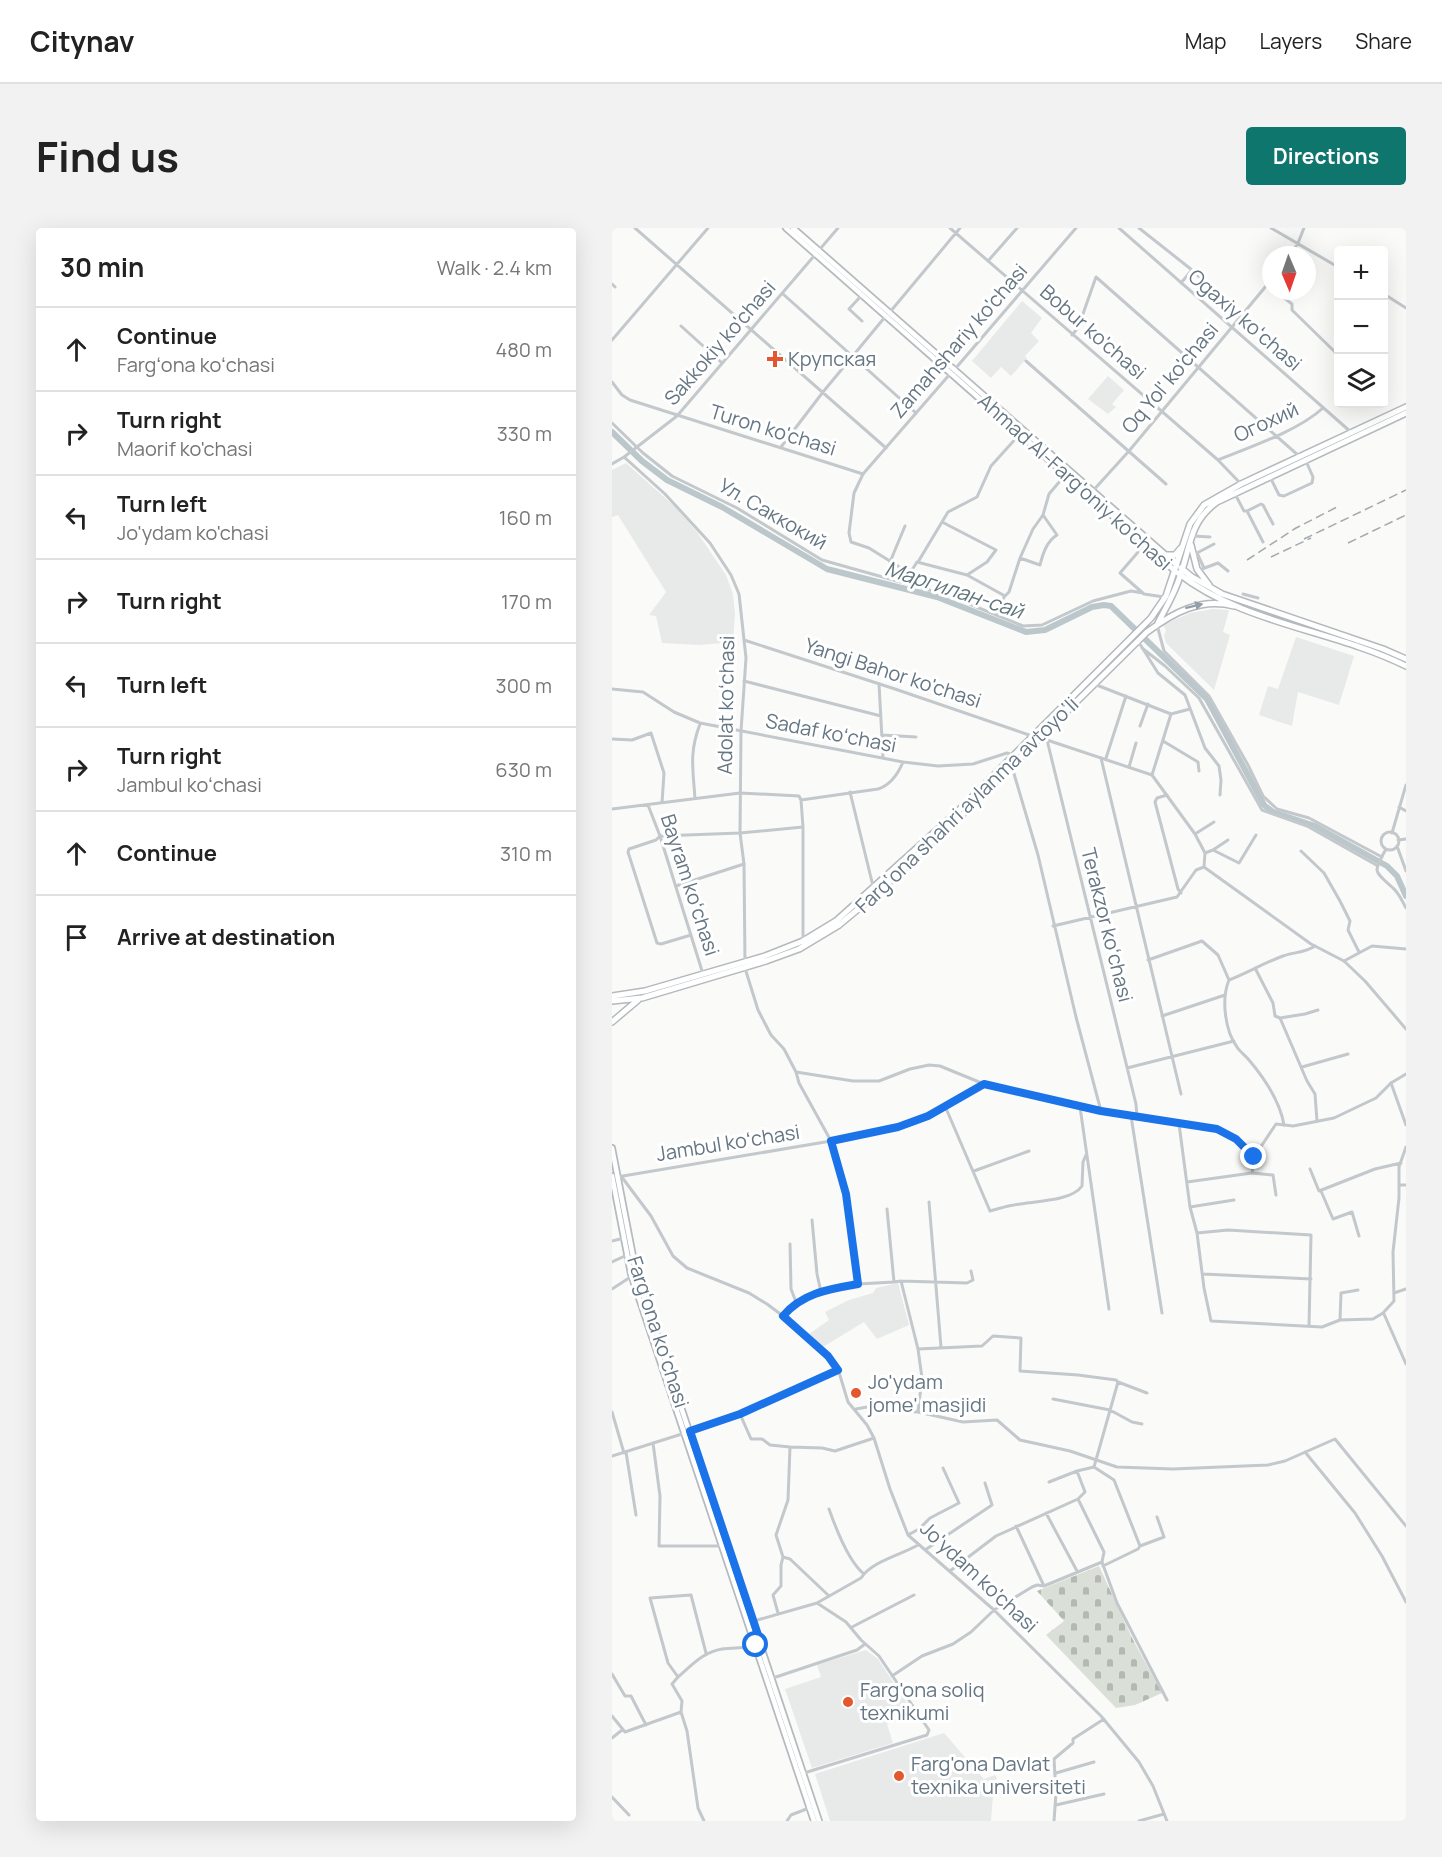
<!DOCTYPE html>
<html lang="en">
<head>
<meta charset="utf-8">
<style>
  :root { --surface:#fff; --page:#f2f2f2; --text:#222; --muted:#767676; --line:#e0e0e0; --accent:#0f766e }
  body { margin:0; font-family:Manrope,sans-serif; background:var(--page); color:var(--text) }
  .controls { position:absolute; right:18px; top:18px; display:grid; overflow:hidden; border-radius:6px; box-shadow:0 6px 24px #0002 }
  .controls button { width:54px; height:54px; display:grid; place-items:center; padding:0; border:0; border-bottom:2px solid var(--line); background:var(--surface); color:var(--text); font:30px sans-serif }
  .compass { position:absolute; left:650px; top:18px; width:54px; height:54px; border-radius:50%; background:var(--surface); box-shadow:0 6px 24px #0002; rotate:178deg }
  .stop { position:absolute; width:18px; height:18px; margin:-14px; border:4px solid #1a73e8; border-radius:50%; background:#fff }
  .stop.end { background:#1a73e8; border-color:#fff; box-shadow:0 2px 6px #0008 }
  .list { margin:0; padding:0; list-style:none }
  h2 { display:flex; justify-content:space-between; align-items:center; height:78px; margin:0; padding:0 24px; font-size:26px }
  h2 small { font-size:20px; font-weight:400; color:var(--muted) }
  .list li { display:grid; grid-template-columns:39px 1fr auto; gap:18px; align-items:center; box-sizing:border-box; height:84px; padding:0 24px; border-top:2px solid var(--line) }
  .list b { display:block; font-size:22px; white-space:nowrap }
  .list p { margin:0; font-size:20px; white-space:nowrap; color:var(--muted) }
  .list em { font-size:20px; font-style:normal; color:var(--muted) }
  .icon { flex:none; width:33px; height:33px; fill:none; stroke:currentColor; stroke-width:2; stroke-linecap:round; stroke-linejoin:round }
  .map { position:relative; flex:none; width:794px; height:1593px; overflow:hidden; border-radius:6px }
  header { display:flex; align-items:center; gap:36px; box-sizing:border-box; height:84px; padding:0 30px; background:var(--surface); border-bottom:2px solid var(--line) }
  header strong { font-size:28px }
  nav { display:flex; gap:33px; margin-inline-start:auto; font-size:21px }
  .intro { display:flex; align-items:center; justify-content:space-between; box-sizing:border-box; height:144px; padding:0 36px }
  h1 { margin:0; font-size:42px }
  .button { padding:15px 27px; border-radius:6px; background:var(--accent); color:#fff; font-size:21px; font-weight:700 }
  main { display:flex; gap:36px; padding:0 36px }
  aside { flex:1; background:var(--surface); border-radius:6px; box-shadow:0 6px 24px #0002 }
  .map>svg:first-child { display:block }
</style>
</head>
<body>
<header>
<strong>Citynav</strong>
<nav><a>Map</a><a>Layers</a><a>Share</a></nav>
</header>
<div class="intro"><h1>Find us</h1><a class="button">Directions</a></div>
<main>
<aside>
<h2>30 min<small>Walk · 2.4 km</small></h2>
<ul class="list">
<li><svg class="icon" aria-label="ahead" viewBox="0 0 24 24"><path d="M12 20V5M6 11l6-6 6 6"/></svg><div><b>Continue</b><p>Fargʻona koʻchasi</p></div><em>480 m</em></li>
<li><svg class="icon" aria-label="right" viewBox="0 0 24 24"><path d="M7 20v-9h11M14 6l5 5-5 5"/></svg><div><b>Turn right</b><p>Maorif ko'chasi</p></div><em>330 m</em></li>
<li><svg class="icon" aria-label="left" viewBox="0 0 24 24"><path d="M17 20v-9H6M10 6l-5 5 5 5"/></svg><div><b>Turn left</b><p>Jo'ydam ko'chasi</p></div><em>160 m</em></li>
<li><svg class="icon" aria-label="right" viewBox="0 0 24 24"><path d="M7 20v-9h11M14 6l5 5-5 5"/></svg><div><b>Turn right</b></div><em>170 m</em></li>
<li><svg class="icon" aria-label="left" viewBox="0 0 24 24"><path d="M17 20v-9H6M10 6l-5 5 5 5"/></svg><div><b>Turn left</b></div><em>300 m</em></li>
<li><svg class="icon" aria-label="right" viewBox="0 0 24 24"><path d="M7 20v-9h11M14 6l5 5-5 5"/></svg><div><b>Turn right</b><p>Jambul koʻchasi</p></div><em>630 m</em></li>
<li><svg class="icon" aria-label="ahead" viewBox="0 0 24 24"><path d="M12 20V5M6 11l6-6 6 6"/></svg><div><b>Continue</b></div><em>310 m</em></li>
<li><svg class="icon" aria-label="arrive" viewBox="0 0 24 24"><path d="M6 21V4h12l-3 4 3 4H6"/></svg><div><b>Arrive at destination</b></div></li>
</ul>
</aside>
<div class="map">
<svg width="794" height="1593" viewBox="0 0 794 1593">
  <defs>
    <pattern id="cemetery-stones" width="16" height="16" patternUnits="userSpaceOnUse" patternTransform="scale(1.5)"><rect width="16" height="16" fill="#dadfd7"/><path d="M2 7V4a2 2 0 0 1 4 0v3zM10 15v-3a2 2 0 0 1 4 0v3z" fill="#b4b9b4"/></pattern>
  </defs>
  <rect width="100%" height="100%" fill="#fafaf8"/>
  <path fill="#e8e9e9" d="M410 73 430 90 419 105 427 113 413 128 415 130 399 148 389 139 379 150 360 133Z
    M496 148 512 162 500 176 504 179 496 186 476 171Z
    M14 235 61 277 85 304 114 347 121 366 123 386 121 414 88 417 50 415 44 388 37 387 54 364 6 287 0 289V242Z
    M601 381 617 382 611 404 618 407 602 462 554 415 552 408 554 402 551 397 578 385Z
    M684 409 742 428 727 477 686 464 680 498 647 487 656 458 666 461Z
    M286 1055 297 1097 265 1111 252 1094 211 1119 197 1106 217 1092 213 1084 237 1072 261 1065 264 1060Z
    M254 1422 266 1431 303 1487 275 1496 281 1515 200 1540 173 1461 209 1449 205 1437Z
    M332 1505 372 1551 383 1547 385 1550 382 1554 379 1593H218L203 1546Z"/>
  <path fill="url(#cemetery-stones)" d="M487 1338 520 1410 550 1465 523 1477 504 1480 434 1407 452 1393 425 1363Z"/>
  <g fill="none" stroke-linecap="round" stroke-linejoin="round">
    <path stroke="#bbc7cb" stroke-width="6" d="M0 204 30 233 55 252 110 279 215 341 325 369 414 404 433 402 480 379 492 377 499 378 595 471 652 577 661 584 703 598 775 638 785 648 794 668"/>
    <defs>
      <path id="primary" d="M174 0 563 343
        M181 0 565 337
        M0 920 24 1044 207 1593
        M0 948 19 1046 202 1593"/>
      <path id="trunk" d="M579 317 585 341 597 357
        M553 327H563L569 320
        M569 340 580 349 610 366 771 421 794 431
        M566 345C631 396 722 402 794 438
        M546 395C554 379 563 365 568 348 579 318 577 294 605 274L794 185
        M0 768 33 763 153 728 191 713 224 693 347 582 539 390 554 368 578 296 592 277 629 256 794 179
        M0 773 30 770 154 733 187 721 227 697 263 667 351 586 535 404C561 385 589 369 622 378
        M0 794 26 772"/>
    </defs>
    <use href="#primary" stroke="#b5babe" stroke-width="8"/>
    <use href="#trunk" stroke="#b4b9bd" stroke-width="8"/>
    <path stroke="#c3c8cc" stroke-width="3" d="M23 0 274 220
      M338 0 606 232 629 256
      M507 0 740 205
      M527 0 580 42 629 89
      M376 33 405 0
      M569 55 579 43
      M0 56 3 59
      M663 63 680 76V82L723 124
      M171 66 304 185
      M249 68 237 81 250 93
      M278 84 348 0
      M69 98 110 135
      M460 107 466 100 484 49 687 228
      M0 112 96 0
      M414 133 554 256
      M343 141 464 0
      M0 195 31 225 60 248 125 280 210 332 335 367 411 398 430 397 481 373 519 363 531 365
      M169 219 211 164 273 89
      M606 232C638 219 686 203 711 180
      M251 246 242 265 237 305 239 314 257 320 289 340 300 342 305 334 355 347 393 368
      M658 249 667 267 672 268 700 255 701 249 694 233
      M623 266 632 283H635L651 314
      M635 283 649 276 651 277 661 296
      M330 294 384 322 375 334 355 347
      M581 308 598 309
      M533 316 508 345 532 366 552 369
      M408 330 428 337C431 325 435 313 445 307L431 287
      M278 334 293 298
      M306 334 336 284 365 269 379 238 407 207
      M592 340 585 325 602 316
      M590 341 606 335 616 343
      M631 366 646 370
      M385 387 392 369 397 364 408 330 421 301 431 287 437 266 454 246
      M545 397 552 423 597 468 636 537 651 568 665 581 697 590 770 629
      M526 413 546 445 573 467 593 520 607 538 609 552 608 567
      M530 420 553 438 587 470 650 582 695 598 766 638
      M132 453 269 488
      M267 456 271 529
      M482 456 559 486 540 547
      M0 461 31 464 62 484 88 495 291 534 326 538 361 536 395 525 401 527
      M559 486 578 481
      M528 498 536 476
      M270 507 304 509
      M0 511 20 512 39 505 52 545 50 575
      M435 512 524 876 525 889
      M551 513 586 534 587 543
      M489 530 569 866
      M494 530 514 468
      M400 539 426 627 464 789 489 883
      M517 539 524 515
      M238 564 261 658
      M555 567 545 570 543 574 566 661 569 665
      M83 571C81 540 77 525 88 496
      M189 572 191 599V711
      M36 577 48 608 91 746
      M787 579 794 583
      M0 581 128 565 187 568 189 572 266 561C279 557 286 546 291 534
      M769 613a9 9 0 1 1 18 0a9 9 0 1 1-18 0Z
      M780 605 794 557
      M583 606 602 594
      M786 612 794 611
      M785 618 794 643
      M774 621C761 645 761 642 781 660 787 665 790 673 794 680
      M601 622 627 635 644 607
      M689 623 712 645 728 673 738 693 736 702 747 724
      M593 625 601 622 616 612
      M64 658 132 636
      M441 698 565 669 584 642 592 639
      M79 707 49 716 45 715 16 624 17 621 44 612 48 608 128 605 191 599
      M536 732 590 713 606 727 617 752
      M732 733 760 718 794 721
      M133 740 146 782 159 807 172 821 184 844 187 855 219 913 234 966 246 1056 282 1054
      M643 740 661 775 663 788 668 790 695 853 703 866 705 893
      M550 788 613 767
      M668 790 693 786 706 782
      M690 839 736 826
      M515 840 622 813
      M184 844 241 853H267L298 841 317 837 328 838 372 856
      M779 855 794 897
      M333 878 378 983C386 981 394 978 402 977 420 973 459 974 470 958L471 934 474 927
      M468 879 497 1081
      M519 888 550 1085
      M567 896 578 979 585 1005 592 1060 599 1093 710 1099 728 1092 761 1091 771 1085 782 1073 781 1024 787 970V939L794 919
      M672 897C668 873 653 851 637 832 634 828 628 824 625 819 613 803 609 771 617 752 635 745 652 735 671 728 682 724 693 725 703 718
      M698 941 707 963 763 941 789 935
      M362 943 417 923
      M640 945 661 947 664 967
      M9 948 39 988 61 1028 75 1040 137 1065 155 1076 171 1088 221 1134 226 1141 236 1174 255 1197 262 1210 278 1261 296 1307 382 1382 489 1488 527 1534 541 1558 555 1593
      M575 954 640 945 642 929
      M787 957H794
      M709 963 721 991 740 984 747 1008
      M317 974 329 1119
      M578 979 622 972
      M275 981 282 1054 289 1053
      M200 992 205 1046 209 1064 246 1056
      M585 1005 616 1002 699 1007 697 1098
      M0 1013 12 1010
      M178 1016 179 1061 184 1074
      M0 1034 15 1027
      M359 1043 361 1052 355 1055 289 1053 306 1121 370 1118 381 1108 409 1110 408 1143 466 1147 504 1152 506 1154 482 1239 502 1252 528 1318
      M591 1046 699 1051
      M0 1061 20 1048
      M782 1065 794 1061
      M772 1086 794 1136
      M171 1088 184 1074 209 1064
      M728 1092 729 1065 746 1062
      M306 1121 310 1150 306 1184
      M506 1154 535 1165
      M441 1171 498 1182 520 1194 530 1196
      M244 1181 255 1179 270 1182 306 1184 351 1194 385 1192 408 1212 458 1223 505 1239 561 1241 656 1237 673 1233 723 1211 794 1298
      M0 1184 12 1225
      M128 1186 139 1211H150L158 1217 178 1219
      M78 1203 128 1186 226 1141
      M41 1215 48 1268 47 1318H109
      M14 1224 24 1287
      M693 1224 743 1285 770 1328 794 1374
      M482 1239 465 1243 473 1264 466 1271 492 1324 490 1334
      M437 1254 465 1243
      M217 1281C223 1298 237 1334 252 1346
      M434 1285 465 1343
      M404 1298 432 1358
      M296 1307 307 1301 318 1290 347 1275 331 1240
      M313 1322 380 1277 373 1255
      M491 1338 526 1321 528 1318 552 1309 545 1289
      M338 1343 384 1308 466 1271
      M216 1367 178 1331 171 1329 164 1307 176 1272 178 1219 210 1220 223 1223 262 1210
      M166 1385 161 1367 169 1358V1337L171 1329
      M142 1393 205 1375 249 1350C260 1333 289 1327 306 1317
      M240 1399 302 1367
      M94 1425 79 1367 38 1370 56 1435 66 1449C80 1437 91 1424 110 1421 122 1419 133 1421 144 1417
      M0 1446 13 1468H19L34 1497
      M280 1448 310 1428 341 1416 359 1404 382 1382 420 1359 425 1357 432 1358 490 1334 505 1375 555 1472
      M161 1450 245 1422 253 1416
      M69 1484 75 1503 86 1580 92 1593
      M0 1488 13 1504 69 1484 70 1473 60 1456 66 1449
      M0 1510 10 1502
      M192 1545 315 1507 317 1502 267 1428 249 1412 234 1394 205 1375
      M444 1545 482 1534
      M0 1569 17 1587
      M444 1577 492 1566
      M0 1593H1
      M175 1593 179 1587 197 1580
      M442 1593 444 1565 442 1531 461 1515V1511L492 1491
      M527 1593 552 1586"/>
    <path stroke="#c3c8cc" stroke-width="3" d="M659 0 726 39
      M678 27 686 15 692 0
      M772 66 794 80
      M0 154 10 167 18 172 251 246 338 146
      M12 229 53 266 98 315 119 347 127 366 134 430 129 503 128 605 132 636 133 734
      M0 236 12 229 65 188 226 0
      M478 266 517 223 659 52
      M132 412 283 461 420 508
      M431 507 435 512 540 547 583 606 593 625 592 639 699 716 732 733 753 753 794 801
      M5 949 219 913 286 899 317 888 372 856 489 883 605 901 624 911 642 929 664 896 681 898 722 890 764 870 779 855 794 846
      M0 1228 73 1205"/>
    <use href="#primary" stroke="#fff" stroke-width="4.5"/>
    <use href="#trunk" stroke="#fff" stroke-width="5"/>
    <path stroke="#a2aab0" stroke-width="1.5" stroke-dasharray="9 4.5" stroke-linecap="butt" d="M692 311 794 262
      M736 315 794 287
      M659 329 699 310
      M635 332 684 300 725 279"/>
  </g>
  <defs><path id="oneway-solid" d="M-6-.8H1V-3.2L6.5 0L1 3.2V.8H-6Z" transform="scale(1.5)"/></defs>
  <use fill="#939fa8" href="#oneway-solid" transform="translate(582 378) rotate(-14)"/>
  <g fill="none" stroke-linecap="round" stroke-linejoin="round">
    <path stroke="#1a73e8" stroke-width="8" d="M144 1417 149 1416 78 1203 128 1186 226 1142 216 1128 171 1088C190 1065 217 1061 246 1056L234 966 219 913 286 899 316 888 372 856 489 883 605 901 624 911 642 929"/>
  </g>
  <g fill="#e4572e" stroke="#fff" stroke-width="2">
    <path d="M160 122h6v6h6v6h-6v6h-6v-6h-6v-6h6z"/>
    <circle cx="244" cy="1165" r="6"/>
    <circle cx="236" cy="1474" r="6"/>
    <circle cx="287" cy="1548" r="6"/>
  </g>
  <g text-anchor="middle" stroke-width="6" stroke-linejoin="round" paint-order="stroke">
    <g font-size="20" fill="#657683" stroke="#fff">
      <text transform="translate(633 92) rotate(41)" y="7">Ogaxiy koʻchasi</text>
      <text transform="translate(481 104) rotate(41)" y="7">Bobur ko'chasi</text>
      <text transform="translate(347 113) rotate(-49)" y="7">Zamahshariy ko'chasi</text>
      <text transform="translate(108 115) rotate(-49)" y="7">Sakkokiy ko'chasi</text>
      <text transform="translate(558 150) rotate(-50)" y="7">Oq Yol' ko'chasi</text>
      <text transform="translate(654 194) rotate(-25)" y="7">Огохий</text>
      <text transform="translate(161 202) rotate(17)" y="7">Turon ko'chasi</text>
      <text transform="translate(463 254) rotate(42)" y="7">Ahmad Al-Farg'oniy ko'chasi</text>
      <text transform="translate(161 286) rotate(30)" y="7">Ул. Саккокий</text>
      <text transform="translate(281 445) rotate(18)" y="7">Yangi Bahor ko'chasi</text>
      <text transform="translate(114 477) rotate(-89)" y="7">Adolat koʻchasi</text>
      <text transform="translate(219 505) rotate(11)" y="7">Sadaf koʻchasi</text>
      <text transform="translate(355 577) rotate(-44)" y="7">Farg‘ona shahri aylanma avtoyo‘li</text>
      <text transform="translate(78 657) rotate(72)" y="7">Bayram koʻchasi</text>
      <text transform="translate(495 697) rotate(76)" y="7">Terakzor koʻchasi</text>
      <text transform="translate(116 915) rotate(-9)" y="7">Jambul koʻchasi</text>
      <text transform="translate(46 1104) rotate(72)" y="7">Fargʻona koʻchasi</text>
      <text transform="translate(367 1349) rotate(43)" y="7">Jo'ydam ko'chasi</text>
    </g>
    <g font-size="20" fill="#657683" stroke="#fff" text-anchor="start">
      <text x="176" y="138">Крупская</text>
      <text x="256" y="1161">Jo'ydam<tspan x="256" dy="23">jome' masjidi</tspan></text>
      <text x="248" y="1469">Farg'ona soliq<tspan x="248" dy="23">texnikumi</tspan></text>
      <text x="299" y="1543">Farg'ona Davlat<tspan x="299" dy="23">texnika universiteti</tspan></text>
    </g>
    <g font-size="21" font-style="italic" fill="#60757c" stroke="#fff">
      <text transform="translate(342 362) rotate(18)" y="7">Маргилан-сай</text>
    </g>
  </g>
</svg>
<div class="controls">
<button>+</button>
<button>−</button>
<button><svg class="icon" aria-label="layers" viewBox="0 0 24 24"><path d="M12 4l9 5-9 5-9-5zM3 14l9 5 9-5"/></svg></button>
</div>
<svg class="compass" viewBox="-18 -18 36 36"><path d="M0-13l5 13h-10z" fill="#e53935"/><path d="M0 13l5-13h-10z" fill="#767676"/></svg>
<div class="stop" style="left:144px;top:1417px"></div>
<div class="stop end" style="left:642px;top:929px"></div>
</div>
</main>
</body>
</html>
